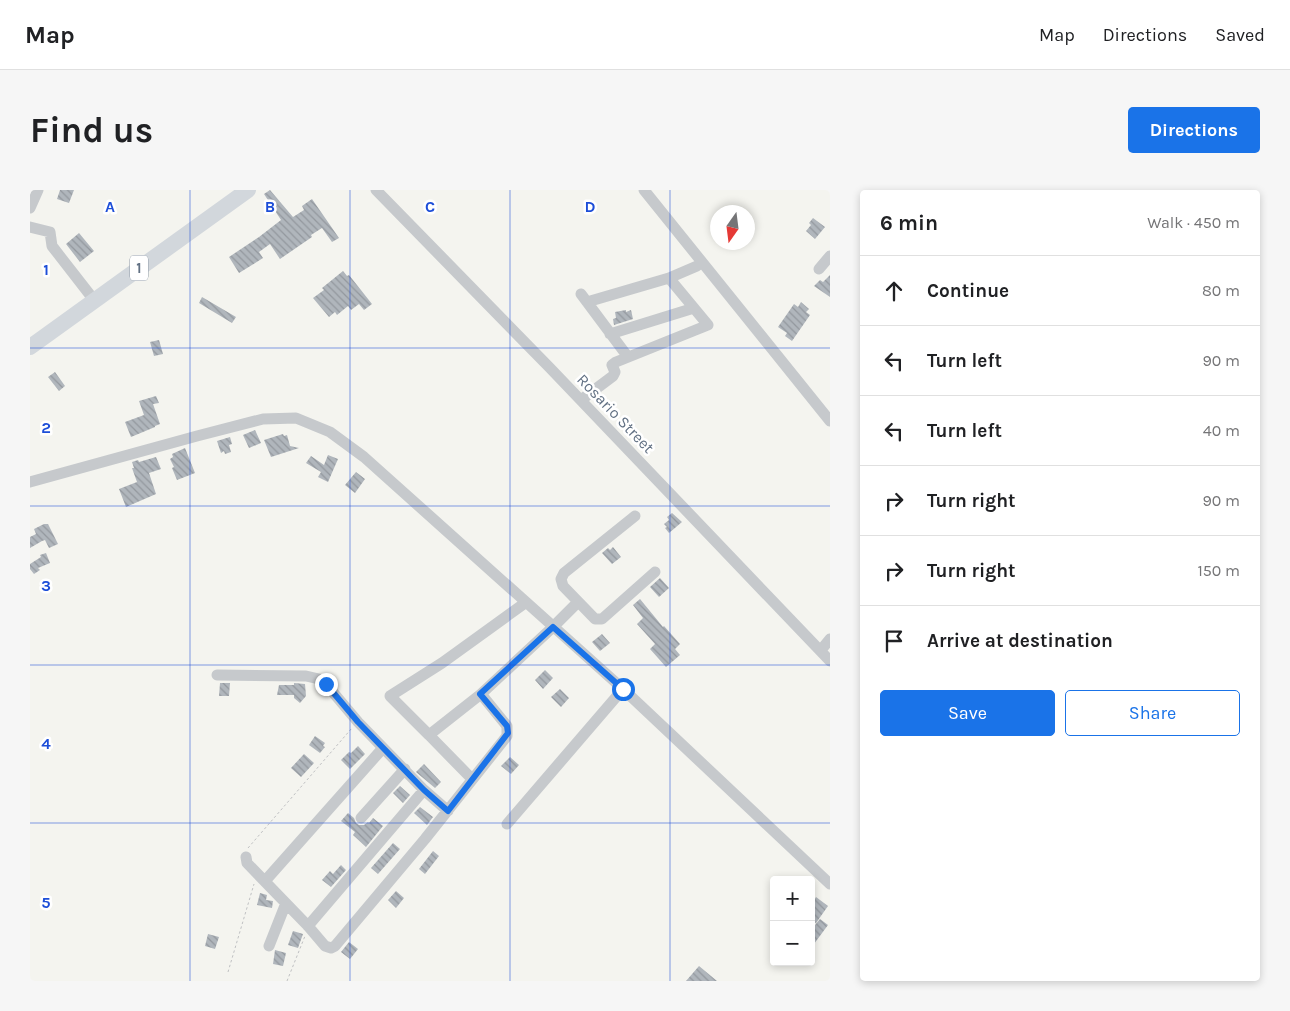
<!DOCTYPE html>
<html lang="en">
<head>
<meta charset="utf-8">
<style>
  :root { --surface:#fff; --page:#f6f6f6; --text:#202124; --muted:#757577; --line:#e0e0e0; --accent:#1a73e8 }
  body { margin:0; font-family:Karla,sans-serif; background:var(--page); color:var(--text) }
  .controls { position:absolute; right:15px; bottom:15px; display:grid; overflow:hidden; border-radius:5px; box-shadow:0 2px 8px #0003 }
  .controls button { width:45px; height:45px; display:grid; place-items:center; padding:0; border:0; border-bottom:1px solid var(--line); background:var(--surface); color:var(--text); font:25px sans-serif }
  .compass { position:absolute; left:680px; top:15px; width:45px; height:45px; border-radius:50%; background:var(--surface); box-shadow:0 2px 8px #0003; rotate:194deg }
  .stop { position:absolute; width:15px; height:15px; margin:-11px; border:4px solid #1a73e8; border-radius:50%; background:#fff }
  .stop.end { background:#1a73e8; border-color:#fff; box-shadow:0 1px 5px #0008 }
  .list { margin:0; padding:0; list-style:none }
  h2 { display:flex; justify-content:space-between; align-items:center; height:65px; margin:0; padding:0 20px; font-size:21px }
  h2 small { font-size:16px; font-weight:400; color:var(--muted) }
  .list li { display:grid; grid-template-columns:32px 1fr auto; gap:15px; align-items:center; box-sizing:border-box; height:70px; padding:0 20px; border-top:1px solid var(--line) }
  .list b { display:block; font-size:19px; white-space:nowrap }
  .list em { font-size:16px; font-style:normal; color:var(--muted) }
  .actions { display:flex; gap:10px; padding:15px 20px }
  .actions a { flex:1; padding:11px 0; border:1px solid var(--accent); border-radius:5px; text-align:center; font-size:18px; color:var(--accent) }
  .actions .main { background:var(--accent); color:#fff }
  .icon { flex:none; width:28px; height:28px; fill:none; stroke:currentColor; stroke-width:2; stroke-linecap:round; stroke-linejoin:round }
  .map { position:relative; flex:none; width:800px; height:791px; overflow:hidden; border-radius:5px }
  header { display:flex; align-items:center; gap:30px; box-sizing:border-box; height:70px; padding:0 25px; background:var(--surface); border-bottom:1px solid var(--line) }
  header strong { font-size:24px }
  nav { display:flex; gap:28px; margin-inline-start:auto; font-size:18px }
  .intro { display:flex; align-items:center; justify-content:space-between; box-sizing:border-box; height:120px; padding:0 30px }
  h1 { margin:0; font-size:35px }
  .button { padding:12px 22px; border-radius:5px; background:var(--accent); color:#fff; font-size:18px; font-weight:700 }
  main { display:flex; gap:30px; padding:0 30px }
  aside { flex:1; background:var(--surface); border-radius:5px; box-shadow:0 2px 8px #0003 }
  .map>svg:first-child { display:block }
</style>
</head>
<body>
<header>
<strong>Map</strong>
<nav><a>Map</a><a>Directions</a><a>Saved</a></nav>
</header>
<div class="intro"><h1>Find us</h1><a class="button">Directions</a></div>
<main>
<div class="map">
<svg width="800" height="791" viewBox="0 0 800 791">
  <defs>
    <pattern id="building-back-hatch" width="6" height="6" patternUnits="userSpaceOnUse" patternTransform="scale(1.25)"><rect width="6" height="6" fill="#b0b6bc"/><path d="M-1 5l2 2M0 0l6 6M5-1l2 2" fill="none" stroke="#93989e"/></pattern>
  </defs>
  <rect width="100%" height="100%" fill="#f4f4ef"/>
  <path fill="url(#building-back-hatch)" d="M30 0H44L39 13 27 9Z
    M240 0 263 27 274 20 272 16 282 9 309 48 302 52 292 38 281 45 282 47 250 69 240 54 229 62 233 68 209 83 199 67 229 47 251 30 234 4Z
    M783 28 795 37 785 49 776 41 781 35 779 33Z
    M49 43 64 61 50 72 36 54Z
    M313 81 317 86 319 85 342 114 334 120 329 114 321 120 318 116 307 125 305 122 299 127 283 108 294 100 292 98Z
    M800 85V107L784 96 790 90 793 92Z
    M172 107 206 127 202 133 169 113Z
    M771 112 779 119 776 122 780 125 762 151 755 146 757 143 748 137 764 114 768 117Z
    M596 120V122L601 120 603 129 584 135 583 129 586 128 585 122Z
    M129 150 133 164 124 166 120 152Z
    M25 182 35 196 29 201 18 187Z
    M126 206 129 213 123 214 130 234 125 236V237L101 247 95 232 114 225 109 211Z
    M225 240 231 253 219 258 213 245Z
    M253 244 254 246 257 245 260 256 269 258 241 267 234 250Z
    M200 247 202 254 199 255 201 262 195 264 194 261 191 263 187 251Z
    M155 258 165 283 147 290 142 278 144 277 140 269 143 267 142 264Z
    M298 265 308 269 298 292 288 287 291 282 276 273 281 266 294 275Z
    M126 267 131 279 119 283 126 304 96 317 89 299 107 292 102 278H104L102 272 108 270 109 272Z
    M326 282 335 289 325 303 315 295Z
    M642 323 652 332 639 343 635 338 637 337 634 334 639 330 637 327Z
    M14 334H18L28 354 19 358 15 350 12 351 0 358V347L6 344 4 339Z
    M583 357 591 367 582 374 572 363 578 358 580 360Z
    M16 363 20 373 8 378 10 380 4 384 0 379V374L11 367 10 365Z
    M630 388 639 398 629 407 620 397Z
    M610 409 633 437 634 436 650 454 645 459 650 465 636 477 620 459 625 454 607 434 613 428 603 415Z
    M572 444 580 453 570 461 562 452Z
    M515 480 523 488 513 499 505 490Z
    M190 493H200L199 506H189Z
    M264 493 275 494 276 506 270 513 264 508V505H247L249 495H264Z
    M530 499 539 508 531 517 521 507Z
    M285 546 295 553 293 556 295 557 290 563 279 555Z
    M328 556 335 564 320 579 311 570 319 562 321 563Z
    M274 564 284 573 271 587 261 578Z
    M480 567 489 575 481 584 471 576Z
    M394 574 411 592 405 598 386 582Z
    M370 596 380 605 373 613 363 603Z
    M390 617 403 627 397 635 384 623Z
    M318 623 324 628 326 633 329 635H334L338 632 339 633 343 628 353 636 336 657 323 645 325 642 311 631Z
    M363 653 370 659 348 684 341 678Z
    M403 661 409 666 395 684 389 679Z
    M311 675 316 680 301 697 292 690 300 681 303 684Z
    M366 701 374 708 366 718 358 710Z
    M230 703 237 705 236 710 243 711 242 718 227 715Z
    M786 707 798 716 786 733 781 730V715Z
    M790 729 798 735 781 758V740Z
    M263 741 273 744 268 758 258 755Z
    M178 744 189 747 185 759 175 756Z
    M319 752 328 759 320 769 311 762Z
    M245 760 256 763 253 776 243 774Z
    M669 776 687 791H656Z"/>
  <g fill="none" stroke-linecap="round" stroke-linejoin="round">
    <path stroke="#bfc0c2" stroke-width="1" stroke-dasharray="2.5 2.5" stroke-linecap="butt" d="M218 658 322 538
      M198 782 224 694
      M257 791 275 746"/>
    <path stroke="#c6c9cc" stroke-width="11" d="M346 0 520 178 800 471
      M614 0 800 231
      M0 18 8 0
      M0 37 20 42 22 56 64 110
      M789 79 800 66
      M551 104 598 167
      M557 112 639 88 667 76
      M580 144 664 118
      M551 210 583 186 585 182 582 175 586 172 678 135 639 88
      M0 292 167 246 233 229 266 228 300 242 334 267 593 499 800 694
      M605 326 534 383 531 389 533 396 565 429H572L625 382
      M791 460 800 449
      M187 485 276 486 289 489 296 494 328 532 394 600 418 621
      M399 545 360 506 412 473 495 413
      M442 589 399 545 451 504
      M331 628 375 579
      M477 634 593 499
      M216 667 217 673 278 736 295 756 301 758 305 756 395 649 477 546V536L451 504 523 437 548 412
      M235 691 353 558
      M278 736 394 600
      M239 756 256 713"/>
    <path stroke="#d2d7dc" stroke-width="16" d="M0 157 218 0"/>
  </g>
  <g fill="none" stroke-linecap="round" stroke-linejoin="round">
    <path stroke="#1a73e8" stroke-width="6" d="M296 494 328 532 394 600 418 621 478 543 477 536 450 504 523 437 593 499"/>
  </g>
  <path fill="none" stroke="#1d4ed8" stroke-width="1" stroke-opacity="0.55" d="M160 0V791M320 0V791M480 0V791M640 0V791M0 158H800M0 316H800M0 475H800M0 633H800"/>
  <g text-anchor="middle" stroke-width="5" stroke-linejoin="round" paint-order="stroke">
    <rect fill="#fff" stroke="#909ba8" stroke-width="1" x="100" y="65.5" width="18" height="25" rx="4"/>
    <g font-size="15" font-weight="bold" fill="#617083">
      <text x="109" y="83">1</text>
    </g>
    <g font-size="16" fill="#617083" stroke="#fff">
      <text transform="translate(586 223) rotate(46)" y="6">Rosario Street</text>
    </g>
  </g>
  <g font-size="16" text-anchor="middle" font-weight="bold" fill="#1d4ed8" stroke="#fff" stroke-width="5" stroke-linejoin="round" paint-order="stroke">
    <text x="80" y="22">A</text>
    <text x="240" y="22">B</text>
    <text x="400" y="22">C</text>
    <text x="560" y="22">D</text>
    <text x="16" y="85">1</text>
    <text x="16" y="243">2</text>
    <text x="16" y="401">3</text>
    <text x="16" y="559">4</text>
    <text x="16" y="718">5</text>
  </g>
</svg>
<div class="controls">
<button>+</button>
<button>−</button>
</div>
<svg class="compass" viewBox="-18 -18 36 36"><path d="M0-13l5 13h-10z" fill="#e53935"/><path d="M0 13l5-13h-10z" fill="#757577"/></svg>
<div class="stop" style="left:593px;top:499px"></div>
<div class="stop end" style="left:296px;top:494px"></div>
</div>
<aside>
<h2>6 min<small>Walk · 450 m</small></h2>
<ul class="list">
<li><svg class="icon" aria-label="ahead" viewBox="0 0 24 24"><path d="M12 20V5M6 11l6-6 6 6"/></svg><div><b>Continue</b></div><em>80 m</em></li>
<li><svg class="icon" aria-label="left" viewBox="0 0 24 24"><path d="M17 20v-9H6M10 6l-5 5 5 5"/></svg><div><b>Turn left</b></div><em>90 m</em></li>
<li><svg class="icon" aria-label="left" viewBox="0 0 24 24"><path d="M17 20v-9H6M10 6l-5 5 5 5"/></svg><div><b>Turn left</b></div><em>40 m</em></li>
<li><svg class="icon" aria-label="right" viewBox="0 0 24 24"><path d="M7 20v-9h11M14 6l5 5-5 5"/></svg><div><b>Turn right</b></div><em>90 m</em></li>
<li><svg class="icon" aria-label="right" viewBox="0 0 24 24"><path d="M7 20v-9h11M14 6l5 5-5 5"/></svg><div><b>Turn right</b></div><em>150 m</em></li>
<li><svg class="icon" aria-label="arrive" viewBox="0 0 24 24"><path d="M6 21V4h12l-3 4 3 4H6"/></svg><div><b>Arrive at destination</b></div></li>
</ul>
<div class="actions"><a class="main">Save</a><a>Share</a></div>
</aside>
</main>
</body>
</html>
